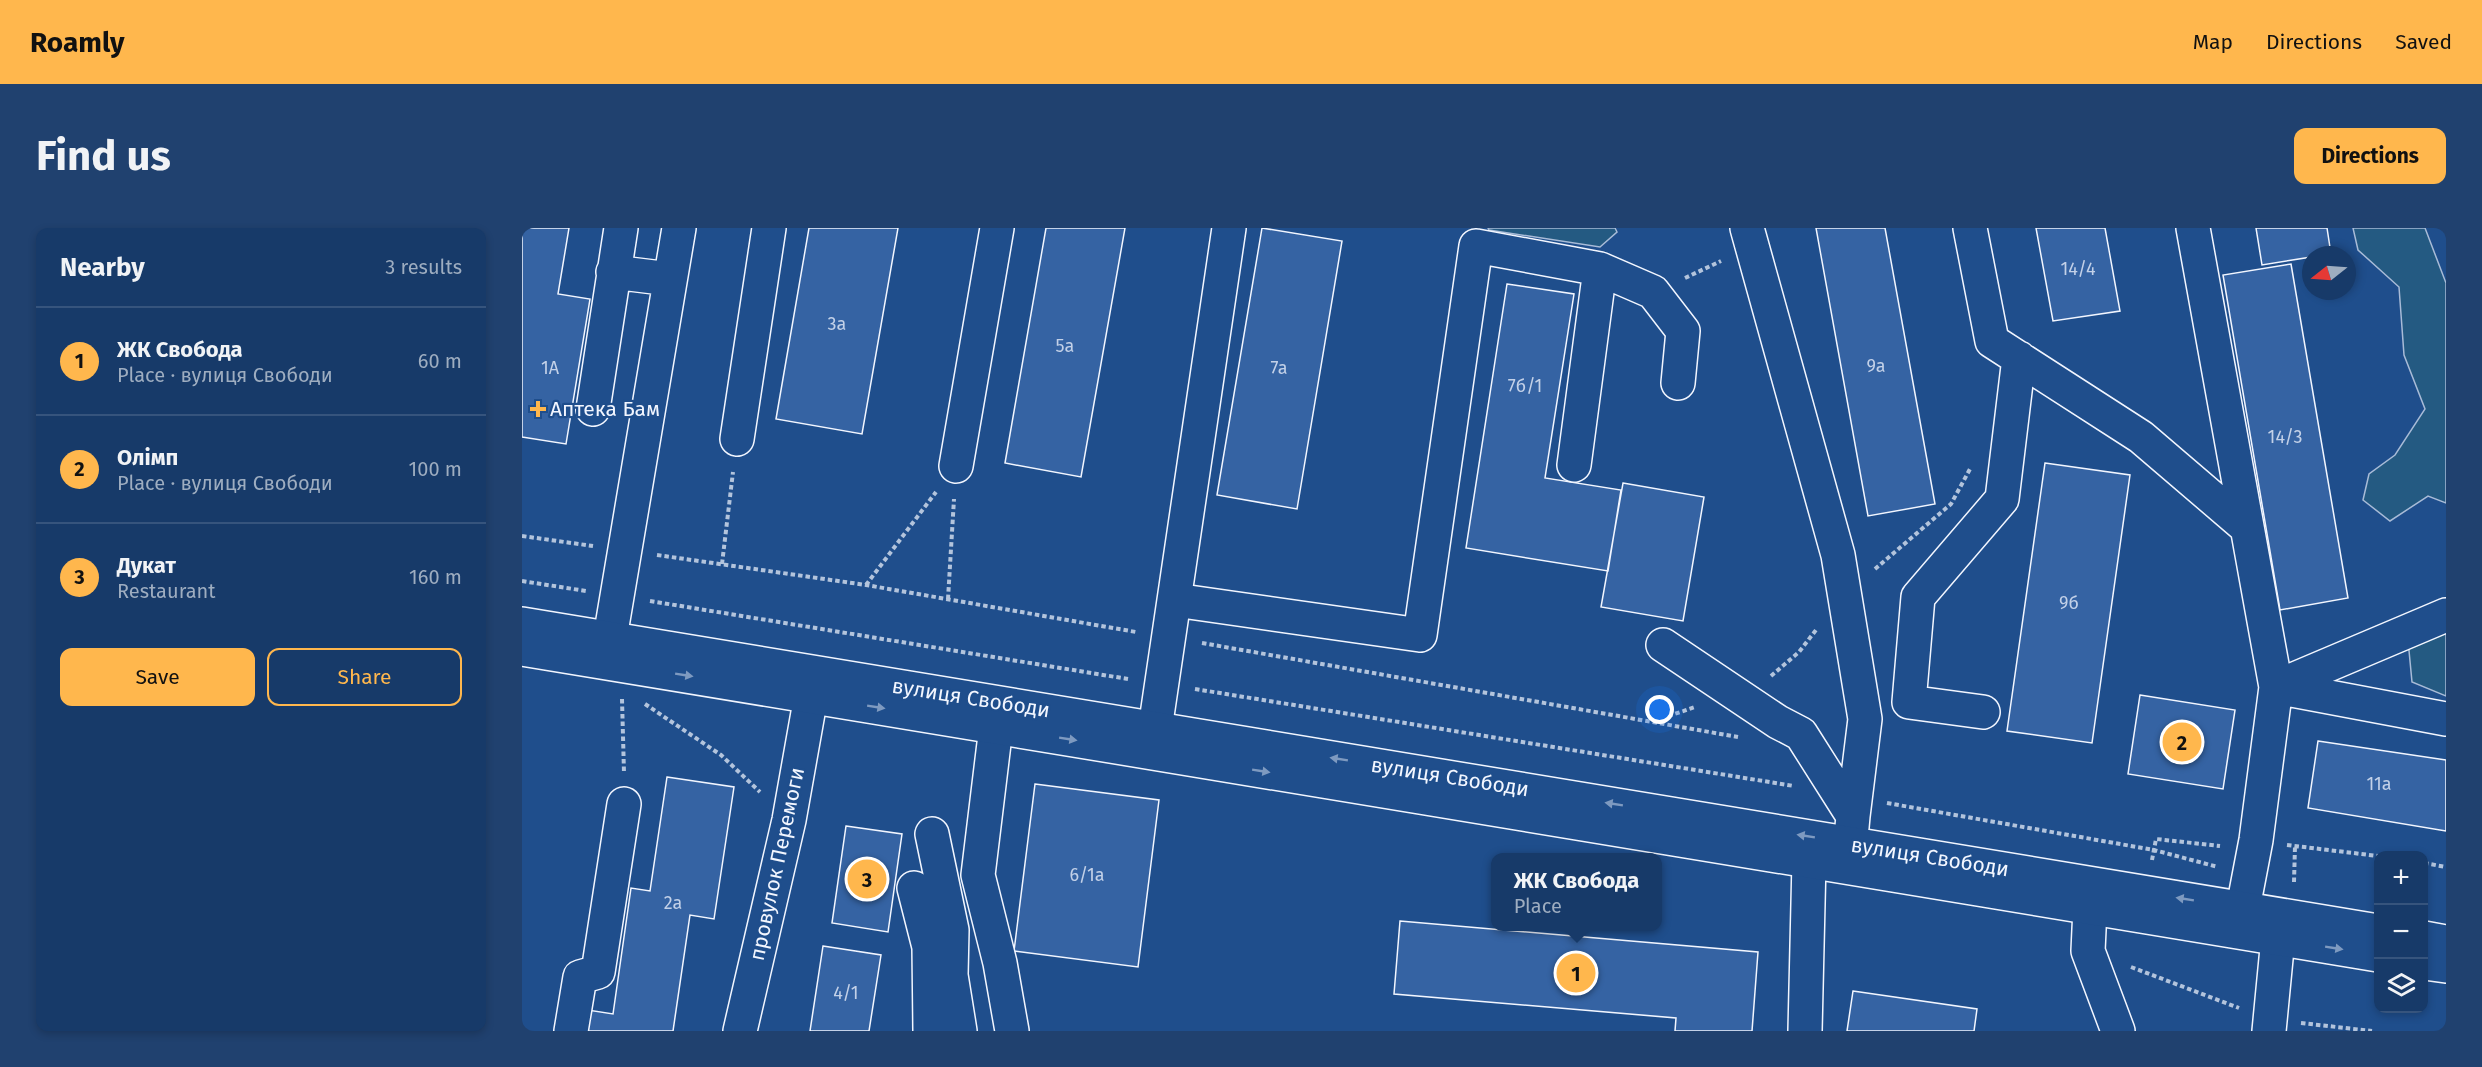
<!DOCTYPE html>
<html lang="en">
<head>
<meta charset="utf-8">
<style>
  :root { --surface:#173a69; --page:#20416f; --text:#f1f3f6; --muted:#9eadc0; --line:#36547d; --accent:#ffb74d }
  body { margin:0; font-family:"Fira Sans",sans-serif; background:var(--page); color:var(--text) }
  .controls { position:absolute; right:18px; bottom:18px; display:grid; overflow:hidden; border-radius:12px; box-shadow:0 3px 9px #0003 }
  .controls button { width:54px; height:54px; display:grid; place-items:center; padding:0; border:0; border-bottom:2px solid var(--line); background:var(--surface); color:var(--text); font:30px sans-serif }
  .compass { position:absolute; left:1780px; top:18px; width:54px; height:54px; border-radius:50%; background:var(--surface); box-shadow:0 3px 9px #0003; rotate:253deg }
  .you { position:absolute; left:1138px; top:482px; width:21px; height:21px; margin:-15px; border:4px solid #fff; border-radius:50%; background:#1a73e8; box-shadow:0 0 0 9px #1a73e833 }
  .badge { display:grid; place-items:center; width:39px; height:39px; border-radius:50%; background:var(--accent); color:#111; font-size:20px; font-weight:700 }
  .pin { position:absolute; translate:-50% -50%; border:3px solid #fff; box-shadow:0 2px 6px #0006 }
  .popup { position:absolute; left:969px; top:625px; width:171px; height:78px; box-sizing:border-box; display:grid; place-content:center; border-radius:12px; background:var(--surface); filter:drop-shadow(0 2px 4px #0005); font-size:20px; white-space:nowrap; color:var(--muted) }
  .popup b { font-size:22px; color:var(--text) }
  .popup::after { content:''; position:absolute; left:50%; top:100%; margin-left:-12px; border:12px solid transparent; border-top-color:var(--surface) }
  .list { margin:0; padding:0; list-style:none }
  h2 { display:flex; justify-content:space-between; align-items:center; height:78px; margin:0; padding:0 24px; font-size:26px }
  h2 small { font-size:20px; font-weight:400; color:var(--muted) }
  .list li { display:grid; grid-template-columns:39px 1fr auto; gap:18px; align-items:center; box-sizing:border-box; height:108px; padding:0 24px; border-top:2px solid var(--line) }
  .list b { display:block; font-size:22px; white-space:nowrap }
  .list p { margin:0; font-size:20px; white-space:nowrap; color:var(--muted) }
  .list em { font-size:20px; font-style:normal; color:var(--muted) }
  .actions { display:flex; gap:12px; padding:18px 24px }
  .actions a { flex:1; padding:14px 0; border:2px solid var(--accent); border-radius:12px; text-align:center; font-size:21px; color:var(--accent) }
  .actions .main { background:var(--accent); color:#111 }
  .icon { flex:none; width:33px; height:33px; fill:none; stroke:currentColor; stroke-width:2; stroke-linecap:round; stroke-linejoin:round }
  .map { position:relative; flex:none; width:1924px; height:803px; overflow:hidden; border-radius:12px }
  header { display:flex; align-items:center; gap:36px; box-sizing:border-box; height:84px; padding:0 30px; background:var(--accent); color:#111 }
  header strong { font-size:28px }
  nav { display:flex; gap:33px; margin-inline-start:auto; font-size:21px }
  .intro { display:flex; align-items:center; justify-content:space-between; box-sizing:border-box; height:144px; padding:0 36px }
  h1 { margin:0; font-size:42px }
  .button { padding:15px 27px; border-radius:12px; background:var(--accent); color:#111; font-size:21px; font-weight:700 }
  main { display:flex; gap:36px; padding:0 36px }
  aside { flex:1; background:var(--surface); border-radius:12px; box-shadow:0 3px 9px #0003 }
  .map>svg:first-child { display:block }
</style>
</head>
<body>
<header>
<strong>Roamly</strong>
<nav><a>Map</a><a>Directions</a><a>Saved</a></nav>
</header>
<div class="intro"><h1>Find us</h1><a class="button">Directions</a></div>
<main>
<aside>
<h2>Nearby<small>3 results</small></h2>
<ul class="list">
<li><span class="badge">1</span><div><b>ЖК Свобода</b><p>Place · вулиця Свободи</p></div><em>60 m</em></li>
<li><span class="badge">2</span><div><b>Олімп</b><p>Place · вулиця Свободи</p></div><em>100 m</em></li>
<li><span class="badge">3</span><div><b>Дукат</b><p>Restaurant</p></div><em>160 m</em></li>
</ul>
<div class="actions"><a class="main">Save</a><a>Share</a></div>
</aside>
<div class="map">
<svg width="1924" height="803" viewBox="0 0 1924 803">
  <rect width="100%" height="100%" fill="#1f4e8c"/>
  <path fill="#245a82" stroke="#a8bbd7" stroke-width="1.5" d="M966 0H1093L1095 4 1078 19 967 2Z
    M1831 0H1903L1924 55V275L1906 268 1868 293 1841 272 1847 246 1873 227 1903 181 1882 127 1877 59 1836 22Z
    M1924 371V468L1890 454 1884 391Z"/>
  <path fill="#3563a3" stroke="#f2f6ff" stroke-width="1.5" d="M0 0H47L36 66 68 71 44 216 0 209Z
    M287 0H376L340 206 254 191Z
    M524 0H603L559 249 483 235Z
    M740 0 820 13 775 281 695 267Z
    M1294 0H1363L1413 276 1346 288Z
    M1514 0H1583L1598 83 1531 93Z
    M1734 0H1805L1809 26 1789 27V29L1740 37Z
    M1769 36 1826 370 1758 382 1701 47Z
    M985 56 1052 66 1023 250 1099 262 1086 343 944 320Z
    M1523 235 1608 247 1570 515 1485 503Z
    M1101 255 1182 269 1161 393 1079 379Z
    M1618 467 1713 482 1701 561 1606 546Z
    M1796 513 1924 532V603L1786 580Z
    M145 549 212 559 192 691 168 687 151 803H63L66 782 91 786 109 660 128 663Z
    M513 556 637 572 616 739 492 723Z
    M324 598 380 606 366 704 310 695Z
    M878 693 1236 724 1230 803H1153L1154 790 872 766Z
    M301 718 359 727 347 803H288Z
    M1331 763 1455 781 1452 803H1325Z"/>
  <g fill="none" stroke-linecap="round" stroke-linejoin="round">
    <defs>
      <path id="minor" d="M1225 0 1316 327 1343 491 1331 588
        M1448 0 1470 113 1619 209 1723 298
        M1671 0 1754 459 1924 491
        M1078 41 1131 64 1161 103 1156 155
        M91 44 148 51
        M71 181 99 0
        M215 211 247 0
        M434 238 475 0
        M653 372 898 407 954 18 1078 41 1052 237
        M88 410 157 0
        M1141 417 1256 494 1279 506 1331 588 1330 599
        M1461 484 1387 474 1396 369 1480 271 1497 130
        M474 499 456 647 478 735 490 803
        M633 501 707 0
        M410 606 430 702 429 747 438 803
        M392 660 407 719 408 803
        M1568 680 1566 723 1596 803
        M1721 680 1734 612 1754 459 1924 387
        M49 803 58 749 76 744 102 576
        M218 803 267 592 289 468
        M1283 803 1287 633
        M1747 803 1756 710"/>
      <path id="major" d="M0 396 1856 703
        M0 421 1856 727
        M1902 710 1924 714
        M1902 735 1924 738"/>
    </defs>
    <use href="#minor" stroke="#f2f6ff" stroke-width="36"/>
    <use href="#major" stroke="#f2f6ff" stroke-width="36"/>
    <path stroke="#b3c4dc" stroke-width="4" stroke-dasharray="4.5 3" stroke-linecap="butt" d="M1163 50 1199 33
      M0 308 71 318
      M135 327 344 357 614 404
      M200 336 211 244
      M1353 341 1429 276 1448 241
      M0 353 64 363
      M344 357 414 264
      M426 371 432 271
      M128 373 606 451
      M680 415 1216 509
      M1249 448 1277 424 1294 402
      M673 461 1272 558
      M100 471 102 545
      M123 476 199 527 238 564
      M1132 493 1173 479
      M1365 575 1632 622 1696 639
      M1765 617 1856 628
      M1630 632 1634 611 1698 618
      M1902 635 1924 639
      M1772 654 1773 618
      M1609 739 1717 780
      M1779 795 1850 803"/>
    <use href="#minor" stroke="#1f4e8c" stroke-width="33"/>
    <use href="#major" stroke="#1f4e8c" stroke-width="33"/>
  </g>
  <defs><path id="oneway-solid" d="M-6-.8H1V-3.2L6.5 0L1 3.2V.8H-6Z" transform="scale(1.5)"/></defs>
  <g fill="#7e9ac0">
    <use href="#oneway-solid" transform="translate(162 447) rotate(9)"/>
    <use href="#oneway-solid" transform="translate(354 479) rotate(9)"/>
    <use href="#oneway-solid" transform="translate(546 511) rotate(9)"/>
    <use href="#oneway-solid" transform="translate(817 531) rotate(-171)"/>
    <use href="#oneway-solid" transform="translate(739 543) rotate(9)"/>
    <use href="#oneway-solid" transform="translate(1092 576) rotate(-171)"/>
    <use href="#oneway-solid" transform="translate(1284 608) rotate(-171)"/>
    <use href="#oneway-solid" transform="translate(1663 671) rotate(-171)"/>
    <use href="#oneway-solid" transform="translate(1812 720) rotate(9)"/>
  </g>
  <path fill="#ffb74d" stroke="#1f4e8c" stroke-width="2" d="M13 172h6v6h6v6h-6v6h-6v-6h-6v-6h6z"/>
  <g text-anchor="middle" stroke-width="4.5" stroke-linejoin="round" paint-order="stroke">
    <g font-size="18" fill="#c3d1e8">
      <text x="1556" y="47">14/4</text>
      <text x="315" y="102">3а</text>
      <text x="543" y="124">5а</text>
      <text x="1354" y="144">9а</text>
      <text x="28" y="146">1А</text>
      <text x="757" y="146">7а</text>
      <text x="1003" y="164">7б/1</text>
      <text x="1763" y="215">14/3</text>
      <text x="1547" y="381">9б</text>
      <text x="1857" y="562">11а</text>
      <text x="565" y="653">6/1а</text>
      <text x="151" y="681">2а</text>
      <text x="324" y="771">4/1</text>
    </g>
    <g font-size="21" fill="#f2f6ff" stroke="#1f4e8c" text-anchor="start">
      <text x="28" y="188">Аптека Бам</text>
    </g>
    <g font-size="21" fill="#f2f6ff" stroke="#1f4e8c">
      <text transform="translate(449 470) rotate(9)" y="7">вулиця Свободи</text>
      <text transform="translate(928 549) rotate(9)" y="7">вулиця Свободи</text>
      <text transform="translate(1408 629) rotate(9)" y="7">вулиця Свободи</text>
      <text transform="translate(255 636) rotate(-78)" y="7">провулок Перемоги</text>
    </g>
  </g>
</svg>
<div class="controls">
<button>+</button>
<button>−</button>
<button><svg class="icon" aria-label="layers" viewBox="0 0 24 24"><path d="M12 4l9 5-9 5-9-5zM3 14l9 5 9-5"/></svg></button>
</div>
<svg class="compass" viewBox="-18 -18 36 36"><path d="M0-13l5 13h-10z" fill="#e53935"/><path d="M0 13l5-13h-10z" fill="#9eadc0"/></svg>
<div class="you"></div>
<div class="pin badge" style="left:1054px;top:745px">1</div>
<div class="popup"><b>ЖК Свобода</b>Place</div>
<div class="pin badge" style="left:1660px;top:514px">2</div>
<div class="pin badge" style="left:345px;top:651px">3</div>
</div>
</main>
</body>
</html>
